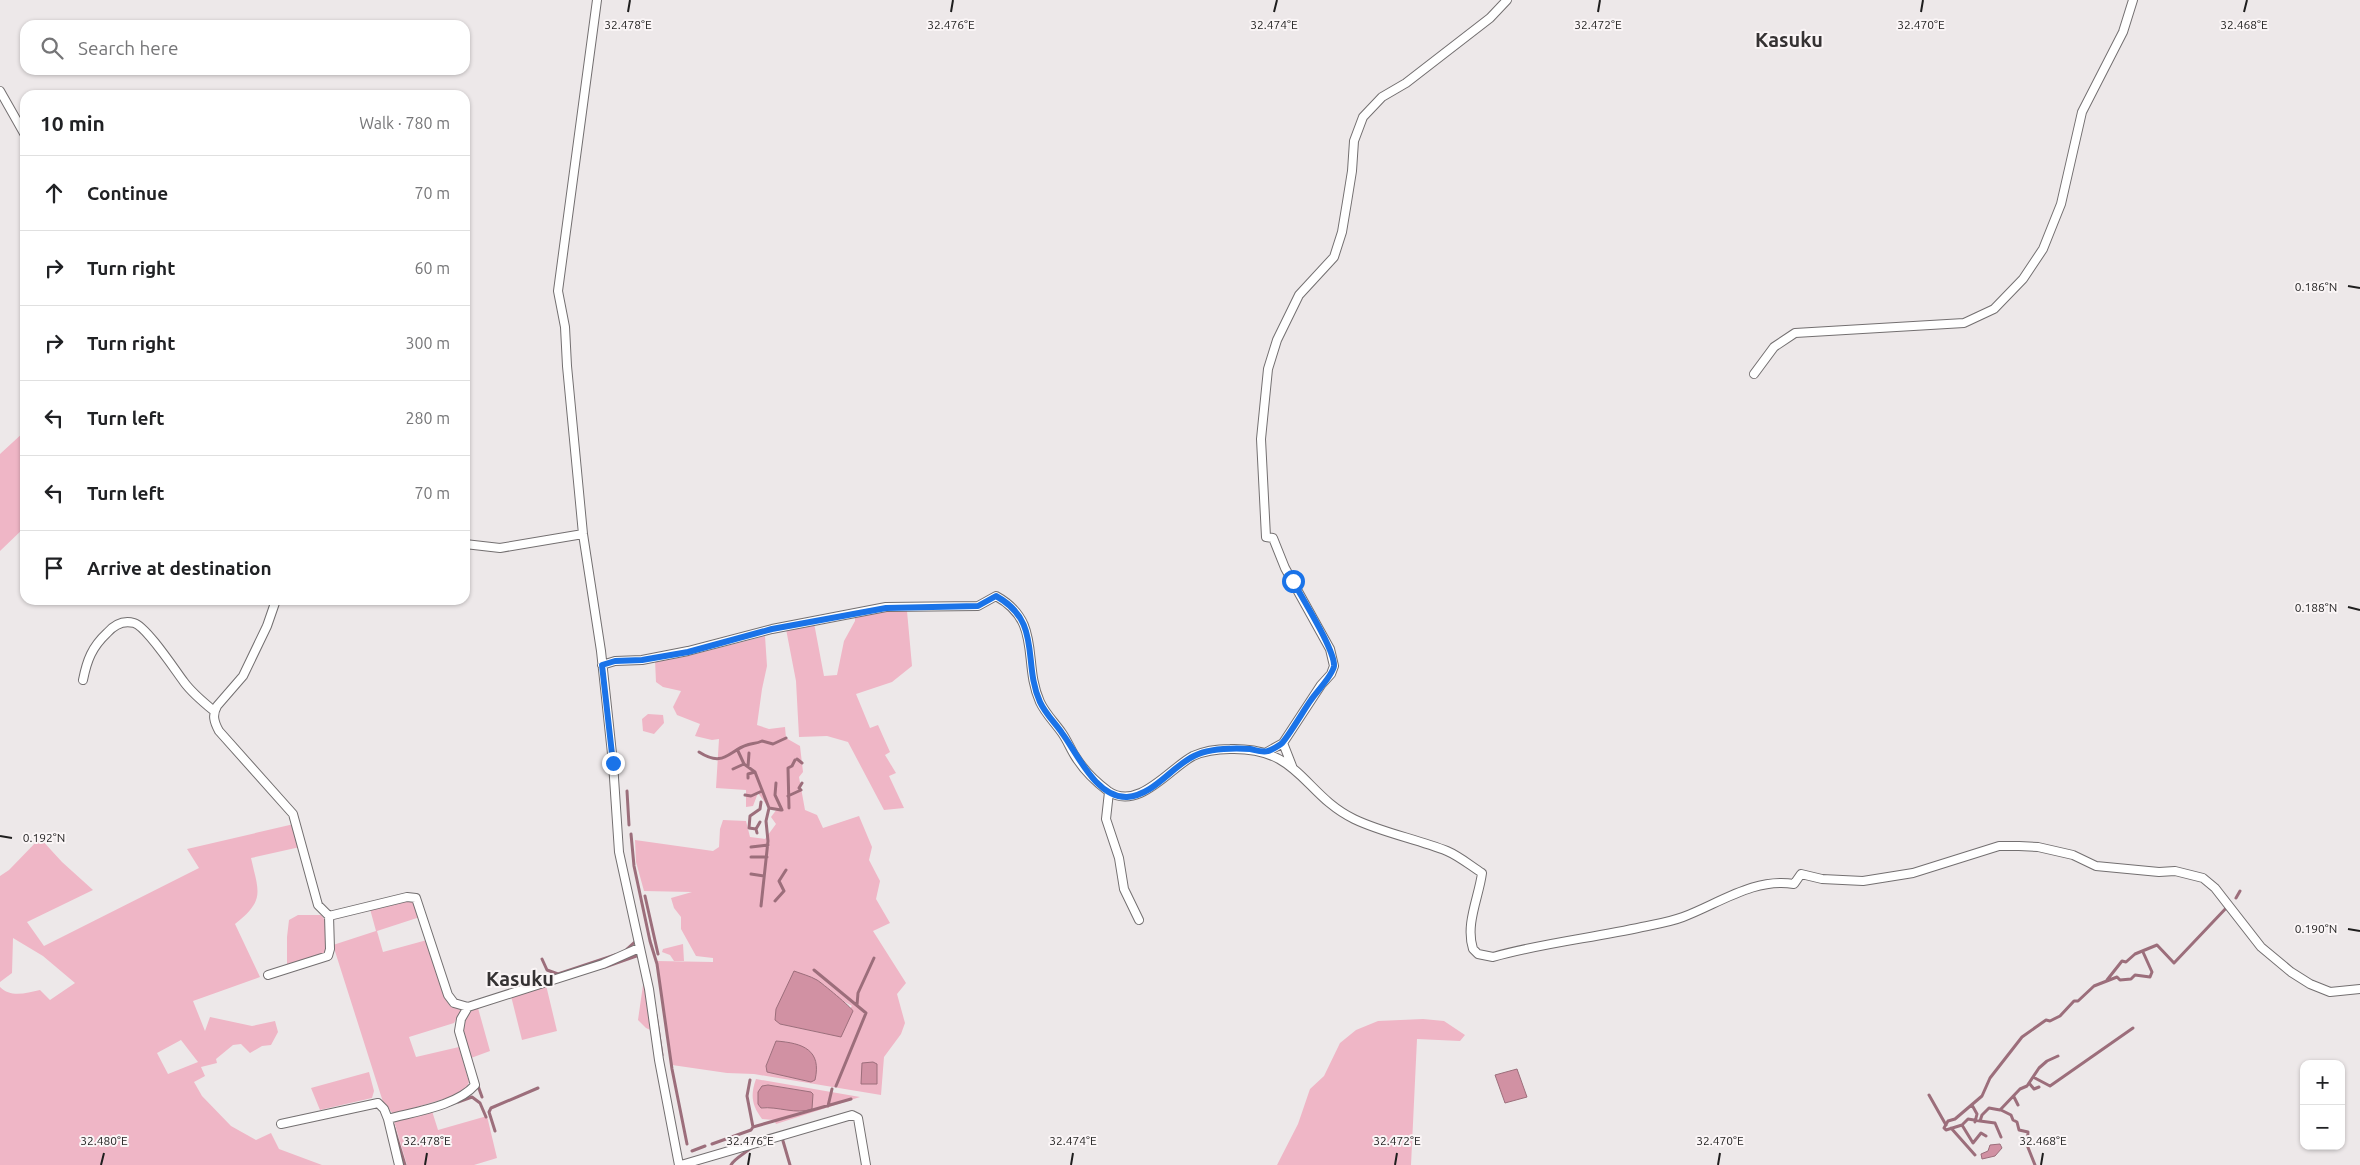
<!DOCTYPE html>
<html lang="en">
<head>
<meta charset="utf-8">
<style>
  :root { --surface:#fff; --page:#f6f6f6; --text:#202124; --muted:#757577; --line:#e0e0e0 }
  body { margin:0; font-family:Ubuntu,sans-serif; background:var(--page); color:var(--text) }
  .controls { position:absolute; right:15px; bottom:15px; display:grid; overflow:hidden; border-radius:10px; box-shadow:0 1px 4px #0004 }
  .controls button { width:45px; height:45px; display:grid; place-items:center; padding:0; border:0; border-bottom:1px solid var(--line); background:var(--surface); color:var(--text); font:25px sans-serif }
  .stop { position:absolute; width:15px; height:15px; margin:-11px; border:4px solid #1a73e8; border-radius:50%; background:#fff }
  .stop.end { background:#1a73e8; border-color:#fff; box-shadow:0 1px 5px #0008 }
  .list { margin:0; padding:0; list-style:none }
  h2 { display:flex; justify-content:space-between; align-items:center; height:65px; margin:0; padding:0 20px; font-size:21px }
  h2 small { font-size:16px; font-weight:400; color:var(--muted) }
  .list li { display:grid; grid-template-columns:32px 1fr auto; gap:15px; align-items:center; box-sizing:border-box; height:75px; padding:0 20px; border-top:1px solid var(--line) }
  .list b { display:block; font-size:19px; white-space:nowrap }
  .list em { font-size:16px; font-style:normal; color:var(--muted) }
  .icon { flex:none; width:28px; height:28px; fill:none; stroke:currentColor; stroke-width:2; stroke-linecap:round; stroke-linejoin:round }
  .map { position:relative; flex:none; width:2360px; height:1165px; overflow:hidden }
  .search { position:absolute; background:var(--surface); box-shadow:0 1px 4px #0004; left:20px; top:20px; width:450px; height:55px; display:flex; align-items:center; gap:12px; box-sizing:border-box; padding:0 18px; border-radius:15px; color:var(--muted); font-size:19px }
  .panel { position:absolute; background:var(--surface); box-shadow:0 1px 4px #0004; left:20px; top:90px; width:450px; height:515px; border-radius:15px }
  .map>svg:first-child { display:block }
</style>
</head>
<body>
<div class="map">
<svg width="2360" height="1165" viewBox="0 0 2360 1165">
  <rect width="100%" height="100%" fill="#ede8e9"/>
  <path fill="#efb6c6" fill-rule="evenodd" d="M25 431V527L0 551V454Z
    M885 610 907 611 912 666 892 682 856 694 870 728 878 725 890 752 885 755 896 773 889 776 904 808 884 810 848 742 827 736 799 737 796 681 786 629 814 623 824 676 837 675 844 641 855 621V617Z
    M765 636 767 666 762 689 757 725 769 729 785 727 786 738 800 746 803 772 799 777 805 810 817 815 823 828 859 816 872 847 869 860 880 881 876 899 890 923 873 931 906 983 897 994 905 1023 901 1034 884 1057 881 1095 754 1074 727 1073 672 1065 656 961 713 962V958L696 956 681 929V917L674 908 671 898 692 892 644 891 636 862 635 840 713 851 719 847 720 829 723 820 746 821 750 837 765 839 776 824 771 817 777 809 769 808 758 793 753 806 746 807V790L716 788 719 739 712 740 695 736 700 724 677 715 673 707 681 691 663 687 656 682 655 660 684 657ZM817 980 836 997 852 1006 826 1034 780 1024ZM776 1041 788 1042 811 1082 767 1072 766 1066Z
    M648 714 663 715 664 723 654 734 643 731 642 719Z
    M294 824 300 847 251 858C259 893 265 900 235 924L260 977 193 1001 205 1031 210 1017 252 1026 275 1021 278 1032 271 1045 262 1046 250 1053 241 1044 233 1045 216 1059 217 1063 201 1067 205 1076 194 1082 202 1096 231 1126 256 1140 271 1133 279 1149 322 1165H0V987C11 998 26 993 40 990L50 1000 75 983 43 956 13 938 12 973 0 982V876L9 870 40 838 62 862 93 890 27 922 44 946 199 868 187 849ZM181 1040 198 1062 168 1074 157 1053Z
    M411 900 416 903 420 917 377 931 383 952 427 940 444 996 450 1006 462 1009 454 1023 409 1037 416 1057 459 1047 469 1082 466 1089 454 1096 393 1114 383 1102 333 945 376 931 370 909Z
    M298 915H321L325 920V954L287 967V937L289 920Z
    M683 944 684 961H674L670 955 662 952 663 949Z
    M650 969 659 1034 646 1028 638 1020 643 985Z
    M546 985 557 1031 522 1040 511 996Z
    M478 1008 490 1051 471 1058C465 1039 453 1016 478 1008Z
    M1423 1019 1444 1021 1465 1035 1460 1041 1417 1039 1411 1165H1277L1298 1124 1310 1089 1324 1076 1340 1043 1356 1030 1378 1021Z
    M369 1072 374 1091 372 1098 320 1110 311 1088Z
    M756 1079 860 1097 776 1124 774 1120 762 1119C752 1105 750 1096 756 1079ZM768 1085 810 1092 803 1112 772 1107 761 1108 762 1086Z
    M432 1111 438 1130 487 1116 497 1158 474 1165H407L394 1121Z"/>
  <path fill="#d191a3" stroke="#9c6e7b" d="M794 971C802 974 810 976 817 980 822 983 852 1008 853 1011L841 1037 780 1024 775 1020 776 1009Z
    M776 1041C803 1043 822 1050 815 1080L811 1082 767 1072 766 1066Z
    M873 1062 877 1064V1084H861L862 1063Z
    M1517 1069 1527 1097 1505 1103 1495 1075Z
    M768 1085 811 1092 813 1094 812 1109C796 1115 778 1106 761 1108L758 1104V1092L762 1086Z
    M2000 1144 2002 1148 1995 1156 1982 1159 1981 1154 1988 1151 1990 1145Z"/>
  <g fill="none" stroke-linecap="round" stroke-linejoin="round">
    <path stroke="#9c6e7b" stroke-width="3" d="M738 751 744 764 755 772 769 808 766 821 768 841 761 906
      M699 752C724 768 728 751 747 745 752 743 756 744 762 741L773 744 786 738
      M797 759 802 763
      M748 767 749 753
      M733 769 744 764
      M748 778V774L755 772
      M776 783 775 795 782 810
      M627 791 629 825
      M745 795 751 796 762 791
      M788 796 801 790 799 788 802 783
      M769 808 781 810
      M789 808 788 768 792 766 795 760
      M756 829 749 828 750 816 760 809 761 802
      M757 833 756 829 760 822
      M631 834 634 866 650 941 657 964 672 1069 687 1144
      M751 847 768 845
      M751 857H767
      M751 874 764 876
      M645 896 658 954
      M2236 898 2240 891
      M775 901 784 891 779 881 786 870
      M627 949 637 940
      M542 959 547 970 558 974 615 955
      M605 967 642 954
      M814 970 866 1013 836 1086
      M2107 980 2122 961 2126 962 2135 954 2157 945 2174 963 2229 905
      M857 1005 858 993 874 958
      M656 1015 662 1055
      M2058 1056 2047 1061 2039 1068 2027 1086 2020 1089 2000 1110 1989 1108 1982 1115 1980 1121 1968 1119 1962 1125 1946 1130 1944 1128 1948 1121 1955 1119 1982 1096 1990 1078 2022 1037 2046 1020 2050 1021 2060 1016 2074 1001H2078L2094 986 2117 977 2120 980 2131 979 2135 975 2150 977 2152 972 2143 952
      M2033 1077 2050 1086 2133 1028
      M750 1080 747 1096 753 1127
      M477 1083 482 1097
      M2029 1083 2034 1089 2039 1087
      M1929 1095 1946 1125
      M2014 1097 2018 1105
      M458 1102 472 1097 480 1103 486 1117
      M1972 1105 1977 1114 1975 1122
      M828 1106 832 1089
      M2001 1110 2011 1115 2013 1120 2017 1122 2019 1130 2028 1132 2027 1145 2035 1165
      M1980 1121 1995 1123 2001 1137
      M393 1125 405 1165
      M1962 1125 1973 1143 1981 1133 1986 1136
      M1951 1128 1975 1155
      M495 1131 489 1112 491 1108 538 1088
      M783 1141 790 1165
      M712 1144 751 1130 753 1127 851 1099
      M692 1151 705 1146
      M731 1165C735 1158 746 1153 752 1147"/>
    <defs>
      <path id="minor" d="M597 0 558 291 565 327 567 366 583 534 601 651 613 763 619 852 649 989 659 1060 679 1165
        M0 91 25 135
        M1754 374 1774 347 1795 333 1964 323 1994 309 2023 279 2043 249 2061 204 2082 112 2123 32 2133 0
        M465 544 500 548 583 534
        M276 600 267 626 243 676 217 706C212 715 214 722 219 731L293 814 318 905 329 916
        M602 665 615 661 642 660 688 651 772 629 886 607 978 606 996 596C1043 622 1022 662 1040 702 1045 713 1055 723 1062 733 1067 740 1070 748 1075 756 1083 769 1096 782 1108 791 1138 812 1170 768 1193 756 1204 751 1218 749 1230 749 1300 747 1303 794 1354 819 1383 833 1417 839 1447 851 1459 856 1471 866 1482 873 1479 897 1465 924 1473 949L1478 954 1493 957C1542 943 1593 938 1642 927 1656 924 1670 922 1683 917 1718 904 1755 877 1794 884L1801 874 1822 879 1863 881 1913 873 1999 846H2019L2038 847 2073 855 2096 866 2159 872 2175 871 2203 878 2215 888 2261 947 2291 972 2310 984 2330 992 2360 989
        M83 680C87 660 92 647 107 633 114 625 123 620 134 623 146 626 175 670 184 682 192 693 203 702 214 711
        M1283 743 1292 766
        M1267 752 1283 743 1321 685 1331 674 1334 666 1330 649 1285 568 1273 538 1266 537 1261 439 1268 369 1277 340 1299 295 1334 257 1342 232 1347 202 1352 171 1354 141 1363 117 1382 97 1406 83 1490 18 1507 0
        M1109 792 1106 819 1119 858 1124 889 1139 920
        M268 975 328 956 330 949 329 916 407 897 416 898 448 995 454 1003 468 1007 603 964 639 948
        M388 1119 399 1165
        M281 1124 378 1103 384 1109 388 1119C413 1112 457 1106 475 1085L459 1031 461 1019 468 1007
        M681 1165 852 1115 858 1118 866 1165"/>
    </defs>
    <use href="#minor" stroke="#736f70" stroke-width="10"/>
    <use href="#minor" stroke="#fff" stroke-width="8"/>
  </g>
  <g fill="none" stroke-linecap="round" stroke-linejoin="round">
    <path stroke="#1a73e8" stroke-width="6" d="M613 763 602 665 615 661 642 660 688 652 772 629 886 608 978 606 996 596C1043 622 1022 662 1040 702 1045 713 1055 723 1062 733 1077 753 1096 798 1127 797 1154 795 1171 767 1194 756 1210 748 1232 748 1250 749 1255 750 1263 753 1268 751 1272 750 1278 746 1281 744 1287 739 1305 708 1311 700 1317 691 1333 675 1334 666 1335 650 1302 598 1293 581"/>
  </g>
  <path fill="none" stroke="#1f1e1e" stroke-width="2" d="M628 12 630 0M951 12 953 0M1274 12 1277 0M1598 12 1600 0M1921 12 1923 0M2244 12 2247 0M2348 286 2360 288M2348 607 2360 610M0 836 12 838M2348 929 2360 931M101 1165 104 1153M425 1165 427 1153M748 1165 750 1153M1071 1165 1073 1153M1395 1165 1397 1153M1718 1165 1720 1153M2041 1165 2043 1153"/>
  <g text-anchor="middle" stroke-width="4" stroke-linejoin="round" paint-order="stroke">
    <g font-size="20" font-weight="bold" fill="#353233" stroke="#faf5f6">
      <text x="1789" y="47">Kasuku</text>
      <text x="520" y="986">Kasuku</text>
    </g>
  </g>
  <g font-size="12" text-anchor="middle" fill="#1f1e1e" stroke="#faf5f6" stroke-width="4" stroke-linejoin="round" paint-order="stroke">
    <text x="628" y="29">32.478°E</text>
    <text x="951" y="29">32.476°E</text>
    <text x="1274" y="29">32.474°E</text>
    <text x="1598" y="29">32.472°E</text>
    <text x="1921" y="29">32.470°E</text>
    <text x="2244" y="29">32.468°E</text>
    <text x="2316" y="291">0.186°N</text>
    <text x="2316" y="612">0.188°N</text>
    <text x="44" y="842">0.192°N</text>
    <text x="2316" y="933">0.190°N</text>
    <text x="104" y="1145">32.480°E</text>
    <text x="427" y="1145">32.478°E</text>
    <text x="750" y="1145">32.476°E</text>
    <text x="1073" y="1145">32.474°E</text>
    <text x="1397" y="1145">32.472°E</text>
    <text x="1720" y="1145">32.470°E</text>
    <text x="2043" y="1145">32.468°E</text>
  </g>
</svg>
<div class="controls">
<button>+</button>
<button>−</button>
</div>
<div class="stop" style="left:1293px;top:581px"></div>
<div class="stop end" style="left:613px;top:763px"></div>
<div class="search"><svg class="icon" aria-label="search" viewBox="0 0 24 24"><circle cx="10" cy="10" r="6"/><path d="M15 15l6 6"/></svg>Search here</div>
<section class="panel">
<h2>10 min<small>Walk · 780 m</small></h2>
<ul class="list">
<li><svg class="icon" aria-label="ahead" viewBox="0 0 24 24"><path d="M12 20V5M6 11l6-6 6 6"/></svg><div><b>Continue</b></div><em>70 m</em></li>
<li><svg class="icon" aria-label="right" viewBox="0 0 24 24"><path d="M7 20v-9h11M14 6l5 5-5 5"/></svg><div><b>Turn right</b></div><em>60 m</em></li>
<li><svg class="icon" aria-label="right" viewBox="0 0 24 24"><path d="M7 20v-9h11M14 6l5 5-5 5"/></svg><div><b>Turn right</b></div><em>300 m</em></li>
<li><svg class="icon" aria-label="left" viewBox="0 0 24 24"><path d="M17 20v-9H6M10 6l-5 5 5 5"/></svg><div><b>Turn left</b></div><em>280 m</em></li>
<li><svg class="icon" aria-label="left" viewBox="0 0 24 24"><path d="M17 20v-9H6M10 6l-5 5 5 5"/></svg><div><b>Turn left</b></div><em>70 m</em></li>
<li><svg class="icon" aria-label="arrive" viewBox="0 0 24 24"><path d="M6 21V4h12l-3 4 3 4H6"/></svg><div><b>Arrive at destination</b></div></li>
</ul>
</section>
</div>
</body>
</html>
